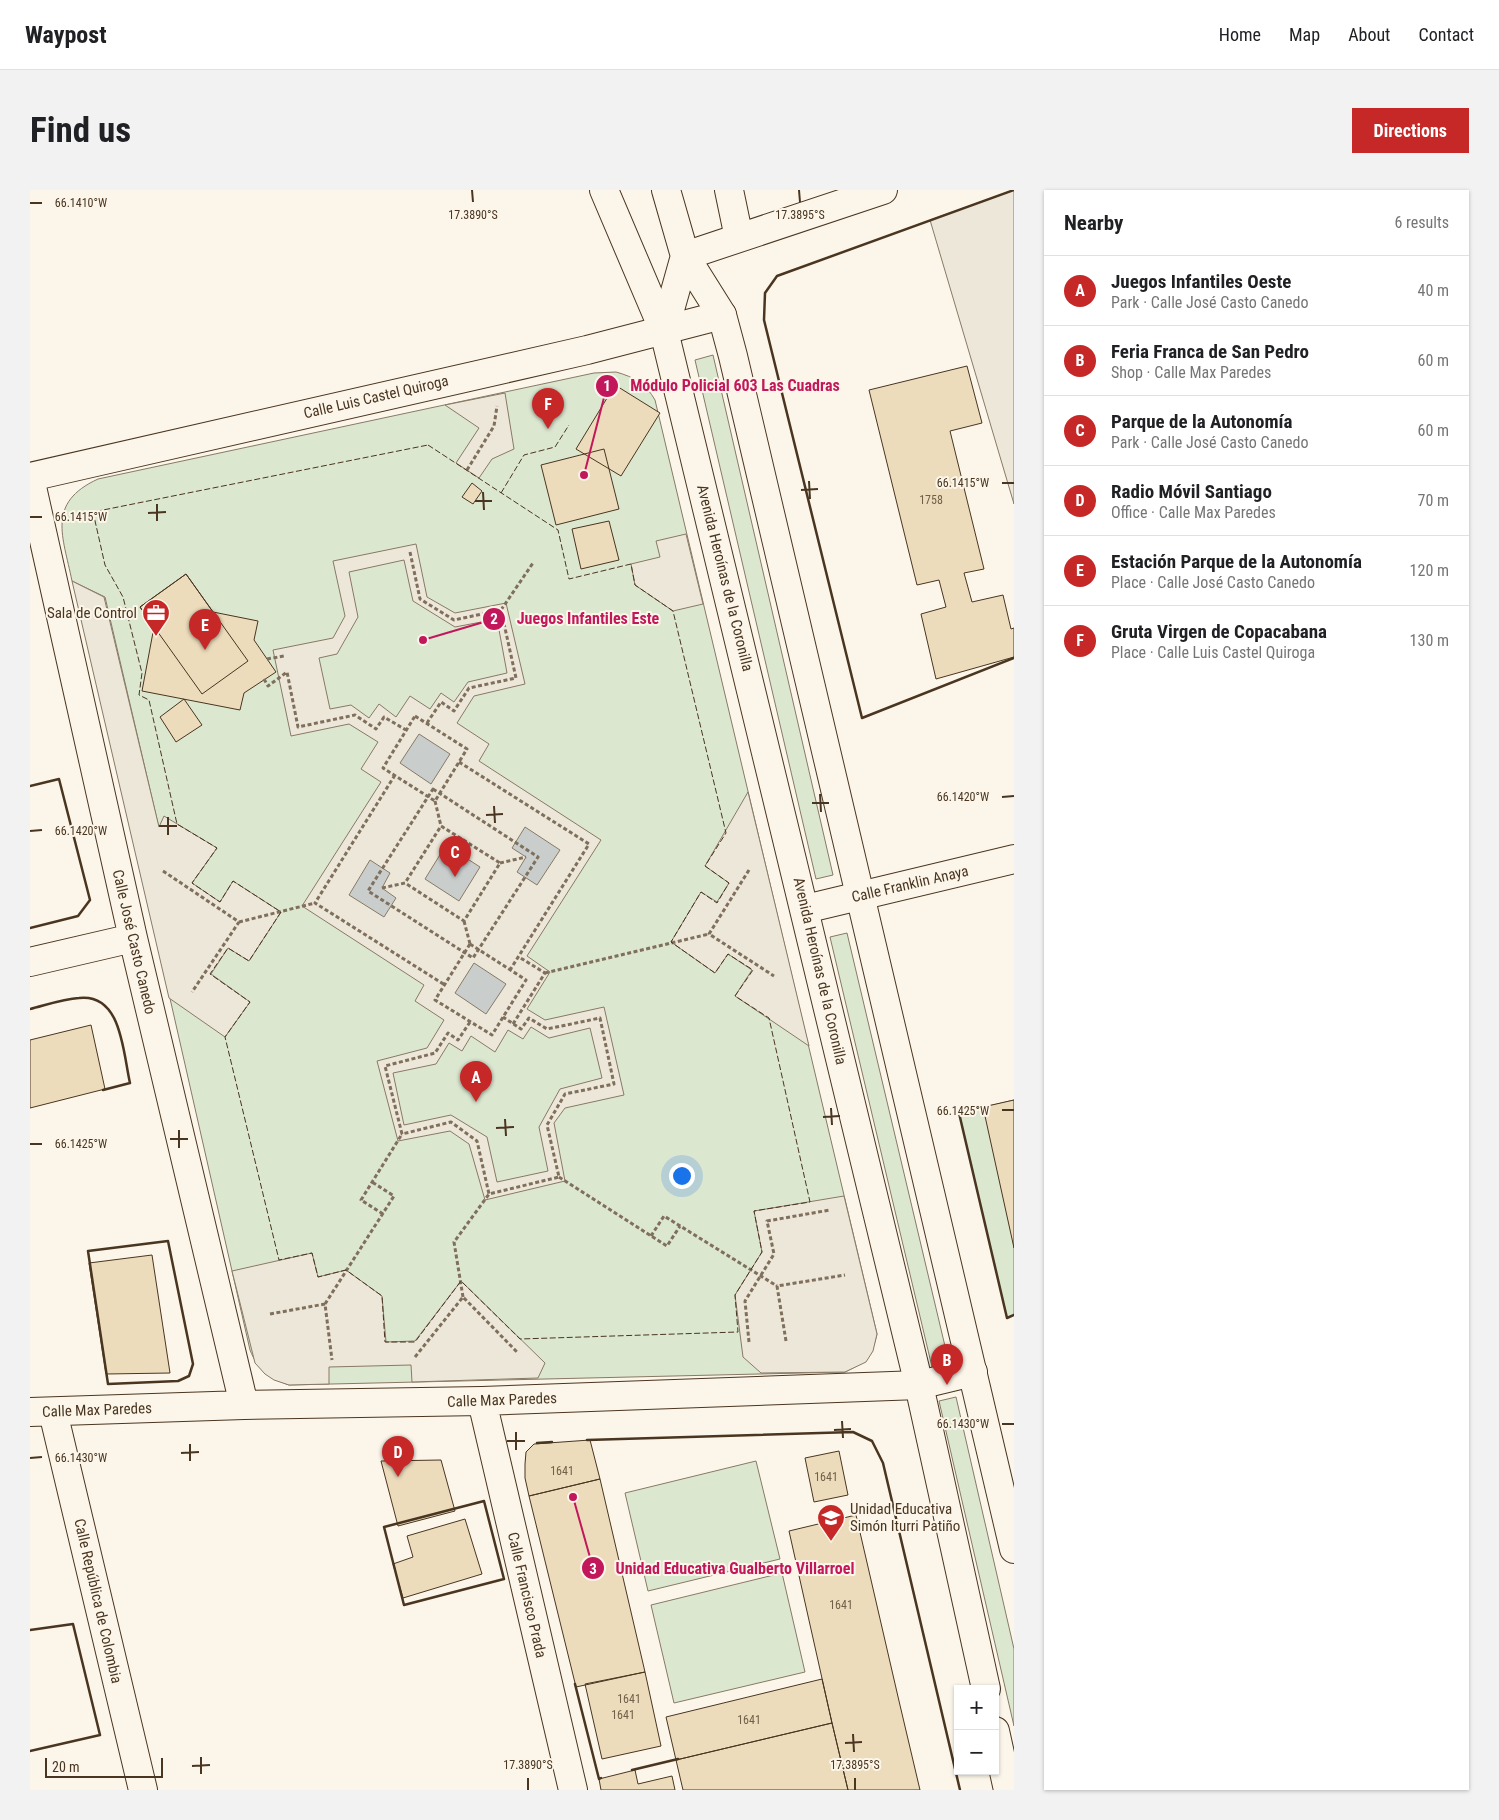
<!DOCTYPE html>
<html lang="en">
<head>
<meta charset="utf-8">
<style>
  :root { --surface:#fff; --page:#f2f2f2; --text:#202124; --muted:#757577; --line:#e0e0e0; --accent:#c62828 }
  body { margin:0; font-family:"Roboto Condensed",sans-serif; background:var(--page); color:var(--text) }
  .controls { position:absolute; right:15px; bottom:15px; display:grid; overflow:hidden; border-radius:0px; box-shadow:0 1px 4px #0004 }
  .controls button { width:45px; height:45px; display:grid; place-items:center; padding:0; border:0; border-bottom:1px solid var(--line); background:var(--surface); color:var(--text); font:25px sans-serif }
  .scale { position:absolute; left:15px; bottom:12px; width:118px; box-sizing:border-box; padding-left:5px; border:2px solid #4a3520; border-top:0; font-size:14px; line-height:18px; white-space:nowrap; color:#4a3520; -webkit-text-stroke:4px #fbf6e9; paint-order:stroke }
  .you { position:absolute; left:651px; top:985px; width:18px; height:18px; margin:-12px; border:4px solid #fff; border-radius:50%; background:#1a73e8; box-shadow:0 0 0 8px #1a73e833 }
  .badge { display:grid; place-items:center; width:32px; height:32px; border-radius:50%; background:var(--accent); color:#fff; font-size:16px; font-weight:700 }
  .pin { position:absolute; translate:-50% -41px; filter:drop-shadow(0 1px 2px #0008) }
  .pin::after { content:''; position:absolute; top:26px; width:18px; height:15px; background:inherit; clip-path:polygon(0 0,100% 0,50% 100%) }
  .list { margin:0; padding:0; list-style:none }
  h2 { display:flex; justify-content:space-between; align-items:center; height:65px; margin:0; padding:0 20px; font-size:21px }
  h2 small { font-size:16px; font-weight:400; color:var(--muted) }
  .list li { display:grid; grid-template-columns:32px 1fr auto; gap:15px; align-items:center; box-sizing:border-box; height:70px; padding:0 20px; border-top:1px solid var(--line) }
  .list b { display:block; font-size:19px; white-space:nowrap }
  .list p { margin:0; font-size:16px; white-space:nowrap; color:var(--muted) }
  .list em { font-size:16px; font-style:normal; color:var(--muted) }
  .map { position:relative; flex:none; width:984px; height:1600px; overflow:hidden; border-radius:0px }
  header { display:flex; align-items:center; gap:30px; box-sizing:border-box; height:70px; padding:0 25px; background:var(--surface); border-bottom:1px solid var(--line) }
  header strong { font-size:24px }
  nav { display:flex; gap:28px; margin-inline-start:auto; font-size:18px }
  .intro { display:flex; align-items:center; justify-content:space-between; box-sizing:border-box; height:120px; padding:0 30px }
  h1 { margin:0; font-size:35px }
  .button { padding:12px 22px; border-radius:0px; background:var(--accent); color:#fff; font-size:18px; font-weight:700 }
  main { display:flex; gap:30px; padding:0 30px }
  aside { flex:1; background:var(--surface); border-radius:0px; box-shadow:0 1px 4px #0004 }
  .map>svg:first-child { display:block }
</style>
</head>
<body>
<header>
<strong>Waypost</strong>
<nav><a>Home</a><a>Map</a><a>About</a><a>Contact</a></nav>
</header>
<div class="intro"><h1>Find us</h1><a class="button">Directions</a></div>
<main>
<div class="map">
<svg width="984" height="1600" viewBox="0 0 984 1600">
  <rect width="100%" height="100%" fill="#fbf6e9"/>
  <path fill="#dce7d0" stroke="#887966" d="M683 165 803 685 786 689 665 170Z
    M586 182C604 187 616 194 625 210L847 1144C841 1169 837 1171 815 1182L259 1195C239 1188 228 1180 220 1160L111 681 129 638 75 407 42 391C33 346 16 313 68 289L564 183Z
    M817 743 919 1173 902 1177 800 747Z
    M984 910V1125L977 1128 929 923Z
    M926 1207 984 1459V1536L909 1211Z
    M726 1271 750 1369 618 1401 595 1303Z
    M752 1383 775 1482 644 1513 621 1415Z"/>
  <path fill="#ede7d9" stroke="#887966" fill-rule="evenodd" d="M984 0V314L900 30Z
    M475 203 484 259 462 269 449 288 426 273 449 238 415 215Z
    M656 344 673 414 643 421 605 395 601 374 630 367 626 351Z
    M386 354 397 407 425 423 476 413 495 494 444 506 427 533 459 554 449 571 571 650 497 766 520 782 497 819 515 830 574 817 594 905 535 918 524 933 535 991 455 1010 439 954 420 941 368 951 347 871 397 858 414 830 385 811 394 795 272 716 351 592 331 579 348 552 319 534 261 546 243 460 303 448 315 426 303 371ZM374 370 383 411 425 437 467 429 477 483 438 492 424 512 411 503 400 519 380 506 366 527 349 514 339 528 321 515 300 519 289 468 307 464 328 427 319 382ZM501 837 519 848 560 838 572 888 530 899 509 937 518 981 467 992 457 947 421 925 374 935 363 883 406 874 419 853 432 861 441 846 465 862 478 840 493 849Z
    M42 391 74 407 129 637 134 626 187 658 162 693 190 712 203 691 251 722 219 771 198 758 181 784 220 812 195 847 139 808Z
    M718 602 757 764 779 856 705 806 722 780 698 764 685 783 641 752 671 702 687 712 699 693 675 676Z
    M814 1006 847 1144 843 1161 836 1172 815 1182 731 1183 713 1167 705 1105 732 1062 724 1021Z
    M282 1063 288 1087 316 1080 352 1106 356 1152 385 1151 431 1091 515 1173 508 1188 382 1192 381 1175 299 1177V1194L259 1195 244 1190 235 1184 225 1173 202 1081Z"/>
  <path fill="#c9cecd" stroke="#887966" d="M389 544 420 564 401 594 370 573Z
    M495 637 530 660 507 695 487 682 496 667 482 658Z
    M416 655 450 677 429 711 395 689Z
    M340 670 360 683 352 698 366 708 354 727 319 705Z
    M444 773 476 794 456 824 425 803Z"/>
  <path fill="#ecdcbc" stroke="#4a3520" d="M937 176 952 233 920 241 954 379 934 383 942 412 973 405 981 439 984 438V467L906 489 891 424 916 417 909 390 887 395 839 200Z
    M585 195 630 223 591 286 546 259Z
    M574 259 589 319 526 335 511 275Z
    M442 293 452 301 443 314 432 307Z
    M579 331 589 370 551 379 542 339Z
    M156 384 218 471 172 504 110 417Z
    M156 384 183 422 228 431 224 450 246 482 214 503 210 520 112 501 124 437 110 417Z
    M154 509 172 535 146 552 130 527Z
    M61 835 75 899 0 918V850Z
    M984 910V1058L953 917Z
    M122 1065 140 1183 76 1184 59 1073Z
    M560 1250 570 1289 499 1306 495 1288V1274L496 1262 504 1254Z
    M809 1261 818 1305 784 1312 775 1268Z
    M411 1270 425 1321 368 1336 351 1271Z
    M570 1289 615 1482 546 1497 499 1306Z
    M826 1325 869 1511 890 1600H818L802 1533 759 1341Z
    M435 1329 452 1384 373 1408 363 1374 383 1367 377 1346Z
    M615 1482 631 1556 572 1569 555 1494Z
    M792 1489 802 1533 646 1570 636 1527Z
    M802 1533 818 1600H653L646 1570Z
    M605 1580 608 1594 642 1586 645 1600H571L569 1589Z"/>
  <g fill="none" stroke-linecap="round" stroke-linejoin="round">
    <defs>
      <path id="minor" d="M574 0 634 141
        M699 0 709 48
        M655 66 853 0
        M0 287 557 160 692 125
        M0 288 103 748 214 1215
        M775 719 984 669
        M0 772 103 748
        M452 1211 543 1600
        M0 1222 214 1215 452 1211 889 1195 943 1182
        M23 1222 113 1600"/>
      <path id="major" d="M636 0 655 66 692 125 703 166 984 1359
        M655 66 634 141 889 1195 956 1499
        M965 1541 978 1600"/>
    </defs>
    <use href="#minor" stroke="#4a3520" stroke-width="30"/>
    <use href="#major" stroke="#4a3520" stroke-width="30"/>
    <path stroke="#7f6f5c" stroke-width="3" stroke-dasharray="4 2.5" stroke-linecap="butt" d="M437 280 464 236 467 216
      M380 362 390 409 424 430 471 420 486 488 439 498 424 521 411 512 397 533
      M471 420 503 373
      M237 469 254 466
      M234 489 238 496 257 482 268 537 325 525 346 539 354 527 376 540
      M385 526 437 559 405 611 353 578Z
      M429 572 559 654 480 780
      M365 585 285 713 415 795
      M403 599 508 667 443 768 338 701Z
      M405 611 411 636
      M470 673 496 667
      M719 680 679 744 744 786
      M133 681 209 732 162 802
      M352 698 375 693 434 731 470 673 411 636 375 693
      M434 731 440 754
      M209 732 285 713
      M440 754 496 790 462 845 405 810Z
      M515 783 679 744
      M440 832 428 850 418 843 405 863 355 876 372 944 421 932 447 951 459 1004 529 987 517 935 535 904 584 894 570 828 517 839 499 828 491 839 473 827
      M483 834 515 783 489 767
      M529 987 637 1056 650 1036
      M353 1024 331 1010 372 944
      M621 1046 634 1026 747 1096
      M433 1107 424 1052 459 1004
      M295 1114 364 1006 342 992
      M240 1124 295 1114 302 1170
      M756 1151 747 1096 815 1085
      M719 1152 715 1111 744 1064 737 1031 800 1020
      M385 1167 433 1107 487 1162"/>
    <use href="#minor" stroke="#fbf6e9" stroke-width="28"/>
    <use href="#major" stroke="#fbf6e9" stroke-width="28"/>
    <path stroke="#4a3520" stroke-width="1" stroke-dasharray="6 2.5" stroke-linecap="butt" d="M398 255 528 340 539 389 601 374 605 395 643 421 696 643 675 676 699 693 687 713 671 702 641 752 685 783 698 764 723 780 705 806 739 828 780 1012 724 1021 732 1062 705 1105 708 1142 490 1149 431 1091 385 1152H355L352 1106 316 1080 288 1087 282 1063 249 1070 195 847 220 812 180 784 198 758 219 771 251 722 203 691 190 712 162 693 187 658 147 634 119 510 109 505 112 483 93 407 75 375 63 322Z
      M471 303 494 265 525 257 539 235"/>
    <path stroke="#4a3520" stroke-width="2.5" d="M984 0 747 86 735 103 734 130 832 528 984 468
      M0 596 29 589 60 710 48 726 0 738
      M0 819C16 815 33 809 49 808 92 803 93 863 100 893L73 900
      M954 917 929 923 977 1128 984 1125
      M138 1051 163 1174 159 1186 148 1191 78 1194 58 1061Z
      M557 1250 823 1242 842 1251 853 1273 930 1600
      M507 1253 522 1252
      M454 1311 474 1389 374 1415 354 1337Z
      M0 1440 43 1434 70 1545 0 1561
      M545 1494 569 1589 571 1588
      M602 1580 648 1569"/>
  </g>
  <path fill="none" stroke="#4a3520" stroke-width="2" d="M442 0 443 12M769 0 770 12M0 13H12M779 291 780 309M972 293H984M771 300 788 299M453 302 454 320M445 311H462M127 314V331M118 323 136 322M0 327H12M790 604 791 622M972 607 984 606M782 613H799M464 616 465 633M456 625 473 624M138 627V645M129 636H147M0 641 12 640M801 918 802 935M972 920H984M793 927 810 926M475 929 476 946M466 938 484 937M149 940V958M140 949H158M0 954H12M812 1231 813 1248M972 1234H984M804 1240 821 1239M486 1242V1260M477 1251H495M160 1254V1271M151 1263 169 1262M0 1268 12 1267M823 1544 824 1562M815 1553 832 1552M171 1567V1584M162 1576 180 1575M498 1588V1600M825 1588V1600"/>
  <defs>
    <symbol id="office-pin" viewBox="-11 -11 22 30"><path d="M0 17L-7.5 6A9.5 9.5 0 1 1 7.5 6Z" fill="#c62828" stroke="#fbf6e9"/><path d="M-6-3h4V-5.5h4V-3h4V5H-6ZM-1-4.5V-3h2v-1.5ZM-6 0V1H6V0Z" fill="#fff"/></symbol>
    <symbol id="school-pin" viewBox="-11 -11 22 30"><path d="M0 17L-7.5 6A9.5 9.5 0 1 1 7.5 6Z" fill="#c62828" stroke="#fbf6e9"/><path d="M0-5L7-2L0 1L-7-2ZM-4 1L0 2.5L4 1V4Q0 6-4 4Z" fill="#fff"/></symbol>
  </defs>
  <g fill-rule="evenodd">
    <use href="#office-pin" x="110" y="407" width="32" height="43"/>
    <use href="#school-pin" x="785" y="1312" width="32" height="43"/>
  </g>
  <g text-anchor="middle" stroke-width="4" stroke-linejoin="round" paint-order="stroke">
    <g font-size="12" fill="#725f47">
      <text x="901" y="314">1758</text>
      <text x="532" y="1285">1641</text>
      <text x="796" y="1291">1641</text>
      <text x="811" y="1419">1641</text>
      <text x="599" y="1513">1641</text>
      <text x="593" y="1529">1641</text>
      <text x="719" y="1534">1641</text>
    </g>
    <g font-size="15" fill="#4a3520" stroke="#fbf6e9">
      <text transform="translate(346 207) rotate(-13)" y="5">Calle Luis Castel Quiroga</text>
      <text transform="translate(695 388) rotate(76)" y="5">Avenida Heroínas de la Coronilla</text>
      <text transform="translate(880 694) rotate(-13)" y="5">Calle Franklin Anaya</text>
      <text transform="translate(104 752) rotate(77)" y="5">Calle José Casto Canedo</text>
      <text transform="translate(790 781) rotate(77)" y="5">Avenida Heroínas de la Coronilla</text>
      <text transform="translate(472 1210) rotate(-2)" y="5">Calle Max Paredes</text>
      <text transform="translate(67 1220) rotate(-2)" y="5">Calle Max Paredes</text>
      <text transform="translate(497 1405) rotate(77)" y="5">Calle Francisco Prada</text>
      <text transform="translate(68 1411) rotate(77)" y="5">Calle República de Colombia</text>
    </g>
    <g font-size="15" fill="#4a3520" stroke="#fbf6e9" text-anchor="end">
      <text x="107" y="428">Sala de Control</text>
      <text x="820" y="1324" text-anchor="start">Unidad Educativa<tspan x="820" dy="17">Simón Iturri Patiño</tspan></text>
    </g>
  </g>
  <g font-size="12" text-anchor="middle" fill="#4a3520" stroke="#fbf6e9" stroke-width="4" stroke-linejoin="round" paint-order="stroke">
    <text x="51" y="17">66.1410°W</text>
    <text x="443" y="29">17.3890°S</text>
    <text x="770" y="29">17.3895°S</text>
    <text x="933" y="297">66.1415°W</text>
    <text x="51" y="331">66.1415°W</text>
    <text x="933" y="611">66.1420°W</text>
    <text x="51" y="645">66.1420°W</text>
    <text x="933" y="925">66.1425°W</text>
    <text x="51" y="958">66.1425°W</text>
    <text x="933" y="1238">66.1430°W</text>
    <text x="51" y="1272">66.1430°W</text>
    <text x="498" y="1579">17.3890°S</text>
    <text x="825" y="1579">17.3895°S</text>
  </g>
  <path fill="none" stroke="#c2185b" stroke-width="2" d="M554 285L577 196M393 450L464 429M543 1307L563 1378"/>
  <g fill="#c2185b" stroke="#fbf6e9" stroke-width="2">
    <circle cx="554" cy="285" r="5"/>
    <circle cx="393" cy="450" r="5"/>
    <circle cx="543" cy="1307" r="5"/>
    <circle cx="577" cy="196" r="12"/>
    <circle cx="464" cy="429" r="12"/>
    <circle cx="563" cy="1378" r="12"/>
  </g>
  <g font-size="15" text-anchor="middle" font-weight="bold" fill="#fff">
    <text x="577" y="201">1</text>
    <text x="464" y="434">2</text>
    <text x="563" y="1384">3</text>
  </g>
  <g font-size="16" text-anchor="middle" font-weight="bold" fill="#c2185b" stroke="#fbf6e9" stroke-width="4" stroke-linejoin="round" paint-order="stroke">
    <text x="705" y="201">Módulo Policial 603 Las Cuadras</text>
    <text x="558" y="434">Juegos Infantiles Este</text>
    <text x="705" y="1384">Unidad Educativa Gualberto Villarroel</text>
  </g>
</svg>
<div class="controls">
<button>+</button>
<button>−</button>
</div>
<div class="scale">20 m</div>
<div class="you"></div>
<div class="pin badge" style="left:446px;top:912px">A</div>
<div class="pin badge" style="left:917px;top:1195px">B</div>
<div class="pin badge" style="left:425px;top:687px">C</div>
<div class="pin badge" style="left:368px;top:1287px">D</div>
<div class="pin badge" style="left:175px;top:460px">E</div>
<div class="pin badge" style="left:518px;top:239px">F</div>
</div>
<aside>
<h2>Nearby<small>6 results</small></h2>
<ul class="list">
<li><span class="badge">A</span><div><b>Juegos Infantiles Oeste</b><p>Park · Calle José Casto Canedo</p></div><em>40 m</em></li>
<li><span class="badge">B</span><div><b>Feria Franca de San Pedro</b><p>Shop · Calle Max Paredes</p></div><em>60 m</em></li>
<li><span class="badge">C</span><div><b>Parque de la Autonomía</b><p>Park · Calle José Casto Canedo</p></div><em>60 m</em></li>
<li><span class="badge">D</span><div><b>Radio Móvil Santiago</b><p>Office · Calle Max Paredes</p></div><em>70 m</em></li>
<li><span class="badge">E</span><div><b>Estación Parque de la Autonomía</b><p>Place · Calle José Casto Canedo</p></div><em>120 m</em></li>
<li><span class="badge">F</span><div><b>Gruta Virgen de Copacabana</b><p>Place · Calle Luis Castel Quiroga</p></div><em>130 m</em></li>
</ul>
</aside>
</main>
</body>
</html>
